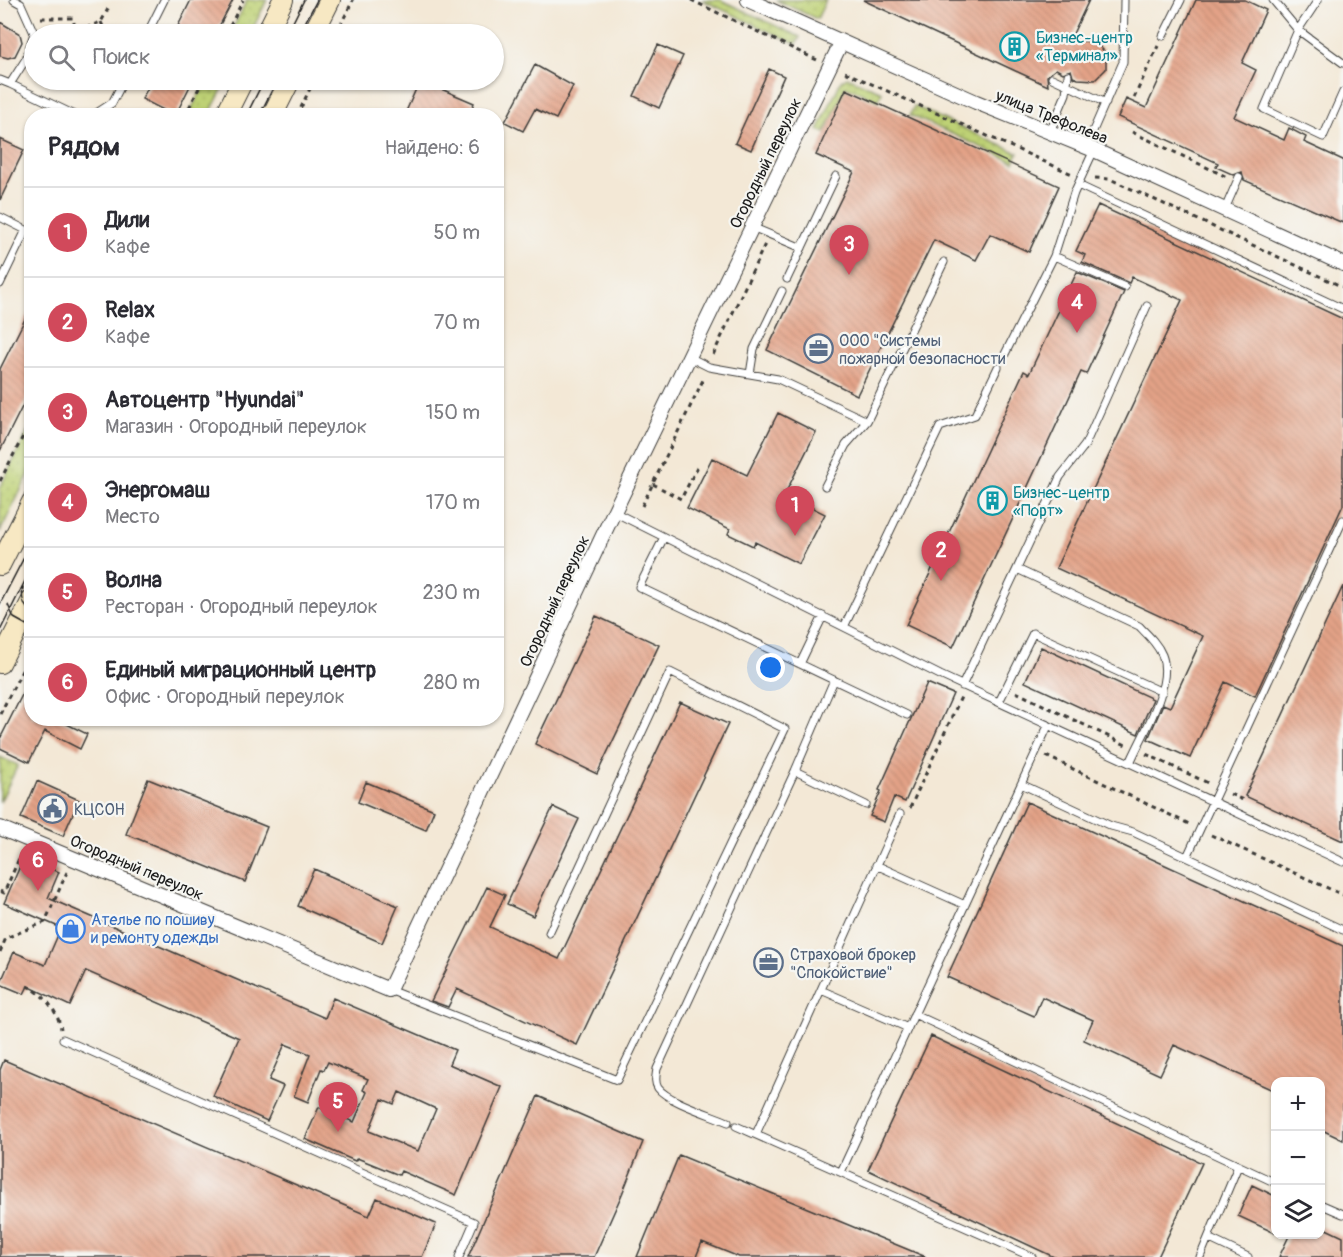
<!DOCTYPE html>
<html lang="ru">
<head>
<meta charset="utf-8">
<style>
  :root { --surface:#fff; --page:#f7f7f7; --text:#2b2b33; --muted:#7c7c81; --line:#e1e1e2; --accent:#d1495b }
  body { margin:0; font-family:Pangolin,sans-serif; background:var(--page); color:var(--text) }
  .controls { position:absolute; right:18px; bottom:18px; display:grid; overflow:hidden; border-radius:12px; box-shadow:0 2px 4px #0004 }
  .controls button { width:54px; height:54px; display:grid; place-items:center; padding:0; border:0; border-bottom:2px solid var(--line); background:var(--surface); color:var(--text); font:30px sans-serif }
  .you { position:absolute; left:771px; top:668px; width:21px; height:21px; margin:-15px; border:4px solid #fff; border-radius:50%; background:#1a73e8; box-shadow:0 0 0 9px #1a73e833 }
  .badge { display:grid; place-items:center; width:39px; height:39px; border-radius:50%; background:var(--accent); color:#fff; font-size:20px; font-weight:700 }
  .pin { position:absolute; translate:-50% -50px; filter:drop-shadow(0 2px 3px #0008) }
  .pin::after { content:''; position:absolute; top:32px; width:21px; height:18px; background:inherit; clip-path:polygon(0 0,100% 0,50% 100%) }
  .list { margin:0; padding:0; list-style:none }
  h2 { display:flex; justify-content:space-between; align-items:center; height:78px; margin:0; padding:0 24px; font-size:26px }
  h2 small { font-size:20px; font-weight:400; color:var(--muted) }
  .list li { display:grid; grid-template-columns:39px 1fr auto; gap:18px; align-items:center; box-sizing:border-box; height:90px; padding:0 24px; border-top:2px solid var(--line) }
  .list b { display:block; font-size:22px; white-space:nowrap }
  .list p { margin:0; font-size:20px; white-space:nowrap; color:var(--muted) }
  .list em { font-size:20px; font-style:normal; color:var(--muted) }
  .icon { flex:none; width:33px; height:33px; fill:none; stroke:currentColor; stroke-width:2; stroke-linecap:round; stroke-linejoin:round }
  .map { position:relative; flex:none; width:1343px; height:1257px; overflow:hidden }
  .search { position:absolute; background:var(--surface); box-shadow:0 2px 4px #0004; left:24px; top:24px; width:480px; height:66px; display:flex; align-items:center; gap:15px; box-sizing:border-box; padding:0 21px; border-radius:33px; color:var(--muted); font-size:22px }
  .panel { position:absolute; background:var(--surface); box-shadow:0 2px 4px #0004; left:24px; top:108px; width:480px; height:618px; border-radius:24px }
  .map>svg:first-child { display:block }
</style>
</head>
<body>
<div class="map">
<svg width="1343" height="1257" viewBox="0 0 1343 1257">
  <defs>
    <pattern id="grass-dots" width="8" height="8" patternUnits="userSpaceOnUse" patternTransform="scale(1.5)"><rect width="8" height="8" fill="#bed175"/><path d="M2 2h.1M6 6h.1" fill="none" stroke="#a3b365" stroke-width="1.8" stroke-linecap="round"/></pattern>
    <pattern id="building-back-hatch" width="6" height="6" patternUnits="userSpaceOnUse" patternTransform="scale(1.5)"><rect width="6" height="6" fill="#e3a287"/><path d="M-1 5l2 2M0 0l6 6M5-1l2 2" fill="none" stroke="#c28b74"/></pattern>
  </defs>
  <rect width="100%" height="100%" fill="#f6f6f2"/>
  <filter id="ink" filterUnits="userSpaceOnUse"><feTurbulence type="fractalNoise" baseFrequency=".0167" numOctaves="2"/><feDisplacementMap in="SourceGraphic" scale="12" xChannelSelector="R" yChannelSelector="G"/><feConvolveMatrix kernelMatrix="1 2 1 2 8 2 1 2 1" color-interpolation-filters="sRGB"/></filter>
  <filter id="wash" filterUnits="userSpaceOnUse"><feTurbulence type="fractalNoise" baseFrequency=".008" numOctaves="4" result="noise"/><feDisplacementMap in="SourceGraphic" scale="24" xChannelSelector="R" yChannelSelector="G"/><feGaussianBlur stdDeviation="1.35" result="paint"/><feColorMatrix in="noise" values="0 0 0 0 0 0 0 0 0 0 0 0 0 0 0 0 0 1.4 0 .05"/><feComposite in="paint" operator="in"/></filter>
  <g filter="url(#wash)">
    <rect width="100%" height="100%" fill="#f3e8d6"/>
    <path fill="url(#grass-dots)" stroke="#6d7648" stroke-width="1.5" d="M247 0H267L250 34H230Z
      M702 0H721L800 37 796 44Z
      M776 0H826L817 19Z
      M847 77 882 92 878 101 846 86 825 133 818 130 841 81Z
      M207 80H227L209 115H188Z
      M914 106 1018 153 1014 162 910 115Z
      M31 425V470L0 532V487Z
      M0 757 18 765 0 802Z"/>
    <g id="blocks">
      <path fill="url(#building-back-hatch)" fill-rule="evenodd" d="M191 0H233L215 34H174Z
        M863 0H1089L1070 40 1095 42 1106 53V69L1095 80 1078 79 1073 77 1071 70 1063 73 1056 69 1047 76 1048 86Z
        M1196 0H1245L1266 10 1242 63 1256 70 1234 117 1284 140 1289 128 1306 137 1304 142 1343 160V223L1244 180 1242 172 1234 175 1216 167 1218 163 1118 117 1126 99 1146 108Z
        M0 22 20 34 22 42 15 56 8 58 0 56Z
        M658 45 683 56 659 108 634 96Z
        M535 65 573 86 556 119 535 109 523 131 505 122Z
        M769 69 784 76 751 150 735 143Z
        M152 80H193L175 116 142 99Z
        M420 80 474 103 469 116H404Z
        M846 89 1059 186 1029 252 990 234 976 260 934 240 857 395 767 350 854 172 816 155Z
        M0 139 24 150 0 200Z
        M1098 205 1343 319V505L1255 696 1225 682 1190 758 1148 739 1163 704 1170 707 1203 636 1056 568 1182 300 1132 277 1129 283 1082 262 1085 255 1076 251Z
        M1077 272 1124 292 1086 374 1081 372 953 647 906 625 1024 371 1029 374Z
        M32 305V387L0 451V369Z
        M778 413 816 432 785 494 825 514 799 564 755 542 753 546 728 534 730 529 687 508 712 458 747 475Z
        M1343 586V841L1245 796Z
        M596 616 659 645 597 774 535 744Z
        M1041 647 1153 699 1138 734 1025 682Z
        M32 675V718H55L87 734 80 749 45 731 29 762 0 748V739Z
        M927 683 953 694 905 802 894 797 884 822 870 816 881 791 879 790Z
        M680 702 728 724 577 1045 457 989 448 1007 431 1001 487 887 505 895 490 927 559 959Z
        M148 779 267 827 245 882 126 834Z
        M37 781 79 800 63 836 21 818Z
        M366 782 434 810 426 830 358 802Z
        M1027 802 1343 946V1140L1320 1129V1082H1275V1091L1174 1045 1160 1075 1084 1040 1093 1020 1042 997 1034 1016 947 977Z
        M553 807 579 819 533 916 507 904Z
        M24 857 59 872 48 898 325 1018 333 998 455 1050 449 1064 502 1087 456 1195 401 1171 399 1175 357 1158 355 1161 305 1139 319 1107 354 1122 367 1092 363 1090 368 1079 328 1062 324 1070 321 1069 308 1102 294 1096 310 1054 285 1044 269 1080 283 1086 267 1121 213 1096 239 1038 86 971 70 1006 28 986 24 994 0 984 14 952 45 965 61 928 4 903ZM399 1092 436 1109 418 1151 369 1131 382 1099 394 1104Z
        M314 869 398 906 382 943 298 906Z
        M931 1036 1202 1163 1158 1257H1054L868 1170Z
        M4 1060 369 1216 377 1198 436 1224 422 1257H0V1070Z
        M538 1096 643 1142 622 1194 594 1257H468Z
        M679 1155 926 1257H739L702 1242 696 1257H637Z
        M1252 1185 1275 1196V1233L1238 1216Z
        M1320 1226 1343 1237V1257H1279L1290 1234H1320Z"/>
    </g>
  </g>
  <g filter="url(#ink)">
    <use href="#blocks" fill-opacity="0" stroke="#3c3b38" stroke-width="1.5"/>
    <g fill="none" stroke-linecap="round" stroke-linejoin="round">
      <defs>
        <path id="lane" d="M1273 0 1298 30 1343 63
          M1318 0 1298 30 1264 109 1323 137 1343 92
          M147 34 164 0
          M1163 36 1181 0
          M1052 78 1106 103
          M0 80 10 84 26 59 34 33 21 4 14 0
          M10 84 77 116
          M92 116 112 103 124 80
          M1050 132 1066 94 1068 75
          M1086 147 1123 62 1124 0
          M1078 185 1343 309
          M1225 209 1239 177
          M0 217 26 230 0 284
          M752 227 802 248
          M1054 256 1125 287
          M787 279 836 176
          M1005 354 1054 256 1074 193 1094 150
          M689 357 709 367 778 379 867 421
          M750 374 754 349 782 291
          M825 486 846 445 867 421 944 262
          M614 512 940 675 1343 862
          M664 537 639 587 907 715
          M1017 569 1139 626C1147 634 1157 643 1162 655 1174 685 1142 735 1130 763
          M844 627 940 427 975 415 998 367
          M800 664 823 616
          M962 686 1060 477 1085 445 1147 306
          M999 702 1033 633 1162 692
          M795 771 866 805
          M1021 784 1111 826 1133 832 1343 930
          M1187 857 1343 520
          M876 865 965 905
          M389 990 617 1080 785 729 670 672 549 933
          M821 990 908 1028
          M914 1014 1276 1183
          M63 1039 474 1222 459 1257
          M728 1122C712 1115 667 1101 658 1088 654 1082 656 1076 657 1069L795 771 834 680
          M736 1126 1032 1257
          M756 1134 900 814
          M841 1172 1048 726
          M1320 1204 1343 1214
          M1208 1238 1248 1257
          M1200 1257 1238 1166"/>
        <path id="street" d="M748 0 976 102 1094 150 1343 264
          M0 828 389 990 614 512 841 43"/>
        <path id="secondary" d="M266 34 283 0
          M313 34 330 0
          M225 116 243 80
          M272 116 290 80
          M0 565 32 502
          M0 663 32 600"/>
      </defs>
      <use href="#lane" stroke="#3c3b38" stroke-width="9"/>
      <use href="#street" stroke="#3c3b38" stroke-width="16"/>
      <use href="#secondary" stroke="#3c3b38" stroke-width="22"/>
      <path stroke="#3c3b38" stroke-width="3" stroke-dasharray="4.5 4.5" stroke-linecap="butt" d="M691 0 817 60
        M41 18H73L76 33
        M101 22 106 34
        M69 34 101 22 109 7
        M226 34 243 0
        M336 34 353 0
        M845 72 1072 174
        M1134 98 1158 46
        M185 116 203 80
        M297 116 314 80
        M1132 132 1227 177
        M1095 178 1110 179 1343 287
        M713 355 765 244
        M0 481 32 419
        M653 484 681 499 699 464
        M642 506 704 378
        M1016 692 1126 745
        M0 714 32 651
        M1146 754 1208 783
        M1046 756 1189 824
        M1230 794 1243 800
        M910 808 961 697
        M1211 835 1343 895
        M0 891 4 893 21 854
        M0 952 6 938 45 922 67 872
        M27 986C43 993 58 1011 61 1029"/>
      <use href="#lane" stroke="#fff" stroke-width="7"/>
      <use href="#street" stroke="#fff" stroke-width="14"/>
      <use href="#secondary" stroke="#f7e8c3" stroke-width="20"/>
      <path stroke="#1c1c1c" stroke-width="1.5" d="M287 34 304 0
        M299 34 317 0
        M246 116 264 80
        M259 116 277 80
        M23 587C21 598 23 606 32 613
        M0 604 32 542
        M8 605 14 618 32 628
        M0 631 32 567"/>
    </g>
  </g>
  <defs>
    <symbol id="building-ring" viewBox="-11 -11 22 22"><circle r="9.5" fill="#f6f6f2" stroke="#0f9aa8" stroke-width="1.5"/><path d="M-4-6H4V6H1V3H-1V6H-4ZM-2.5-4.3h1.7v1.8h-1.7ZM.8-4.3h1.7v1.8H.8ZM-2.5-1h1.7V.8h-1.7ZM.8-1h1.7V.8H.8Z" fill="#0f9aa8"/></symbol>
    <symbol id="office-ring" viewBox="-11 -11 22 22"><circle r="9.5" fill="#f6f6f2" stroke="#5c6f8a" stroke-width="1.5"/><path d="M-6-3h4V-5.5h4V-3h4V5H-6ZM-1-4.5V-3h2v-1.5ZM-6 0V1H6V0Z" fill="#5c6f8a"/></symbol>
    <symbol id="civic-ring" viewBox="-11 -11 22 22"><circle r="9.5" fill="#f6f6f2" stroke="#5c6f8a" stroke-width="1.5"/><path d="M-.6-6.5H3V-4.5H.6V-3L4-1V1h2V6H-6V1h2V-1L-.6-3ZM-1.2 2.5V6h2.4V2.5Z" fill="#5c6f8a"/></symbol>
    <symbol id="shop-ring" viewBox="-11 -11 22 22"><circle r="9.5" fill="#f6f6f2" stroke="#3f7fe0" stroke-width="1.5"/><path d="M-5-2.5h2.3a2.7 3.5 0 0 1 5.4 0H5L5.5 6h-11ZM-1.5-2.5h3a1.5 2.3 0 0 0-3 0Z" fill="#3f7fe0"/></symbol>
  </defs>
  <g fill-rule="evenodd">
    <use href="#building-ring" x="998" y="30" width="33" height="33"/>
    <use href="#office-ring" x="802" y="332" width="33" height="33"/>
    <use href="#building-ring" x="976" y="484" width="33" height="33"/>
    <use href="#civic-ring" x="36" y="792" width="33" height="33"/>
    <use href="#shop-ring" x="54" y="912" width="33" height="33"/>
    <use href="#office-ring" x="752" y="946" width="33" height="33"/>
  </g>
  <g text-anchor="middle" stroke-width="4.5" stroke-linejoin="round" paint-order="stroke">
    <g font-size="16" fill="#0d838f" stroke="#f6f6f2" text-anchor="start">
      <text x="1036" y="43">Бизнес-центр<tspan x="1036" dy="18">«Терминал»</tspan></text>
      <text x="1013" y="498">Бизнес-центр<tspan x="1013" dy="18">«Порт»</tspan></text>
    </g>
    <g font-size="16" fill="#1c1c1c" stroke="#f6f6f2">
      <text transform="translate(1052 116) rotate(22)" y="6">улица Трефолева</text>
      <text transform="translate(765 163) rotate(-64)" y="6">Огородный переулок</text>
      <text transform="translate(554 601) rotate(-65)" y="6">Огородный переулок</text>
      <text transform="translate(137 867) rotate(23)" y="6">Огородный переулок</text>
    </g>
    <g font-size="16" fill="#4e5e75" stroke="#f6f6f2" text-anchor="start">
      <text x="839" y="346">ООО "Системы<tspan x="839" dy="18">пожарной безопасности</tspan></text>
      <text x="74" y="815">КЦСОН</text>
      <text x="790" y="960">Страховой брокер<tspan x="790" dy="18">"Спокойствие"</tspan></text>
    </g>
    <g font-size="16" fill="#366cbe" stroke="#f6f6f2" text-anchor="start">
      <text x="91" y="925">Ателье по пошиву<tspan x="91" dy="18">и ремонту одежды</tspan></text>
    </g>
  </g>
</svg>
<div class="controls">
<button>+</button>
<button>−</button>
<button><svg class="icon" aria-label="layers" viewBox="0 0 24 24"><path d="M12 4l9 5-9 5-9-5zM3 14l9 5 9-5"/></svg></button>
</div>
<div class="you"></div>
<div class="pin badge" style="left:795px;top:536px">1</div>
<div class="pin badge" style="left:941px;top:581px">2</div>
<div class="pin badge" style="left:849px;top:275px">3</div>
<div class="pin badge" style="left:1077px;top:333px">4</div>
<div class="pin badge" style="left:338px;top:1132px">5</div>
<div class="pin badge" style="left:38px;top:891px">6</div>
<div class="search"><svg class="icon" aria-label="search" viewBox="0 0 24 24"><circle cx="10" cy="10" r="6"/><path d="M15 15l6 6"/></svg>Поиск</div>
<section class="panel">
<h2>Рядом<small>Найдено: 6</small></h2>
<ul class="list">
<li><span class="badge">1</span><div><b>Дили</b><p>Кафе</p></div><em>50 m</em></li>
<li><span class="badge">2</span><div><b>Relax</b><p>Кафе</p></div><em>70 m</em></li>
<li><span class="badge">3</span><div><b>Автоцентр &quot;Hyundai&quot;</b><p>Магазин · Огородный переулок</p></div><em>150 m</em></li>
<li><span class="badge">4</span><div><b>Энергомаш</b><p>Место</p></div><em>170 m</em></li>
<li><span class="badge">5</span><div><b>Волна</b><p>Ресторан · Огородный переулок</p></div><em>230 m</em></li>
<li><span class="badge">6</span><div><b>Единый миграционный центр</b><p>Офис · Огородный переулок</p></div><em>280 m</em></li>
</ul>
</section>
</div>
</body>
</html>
